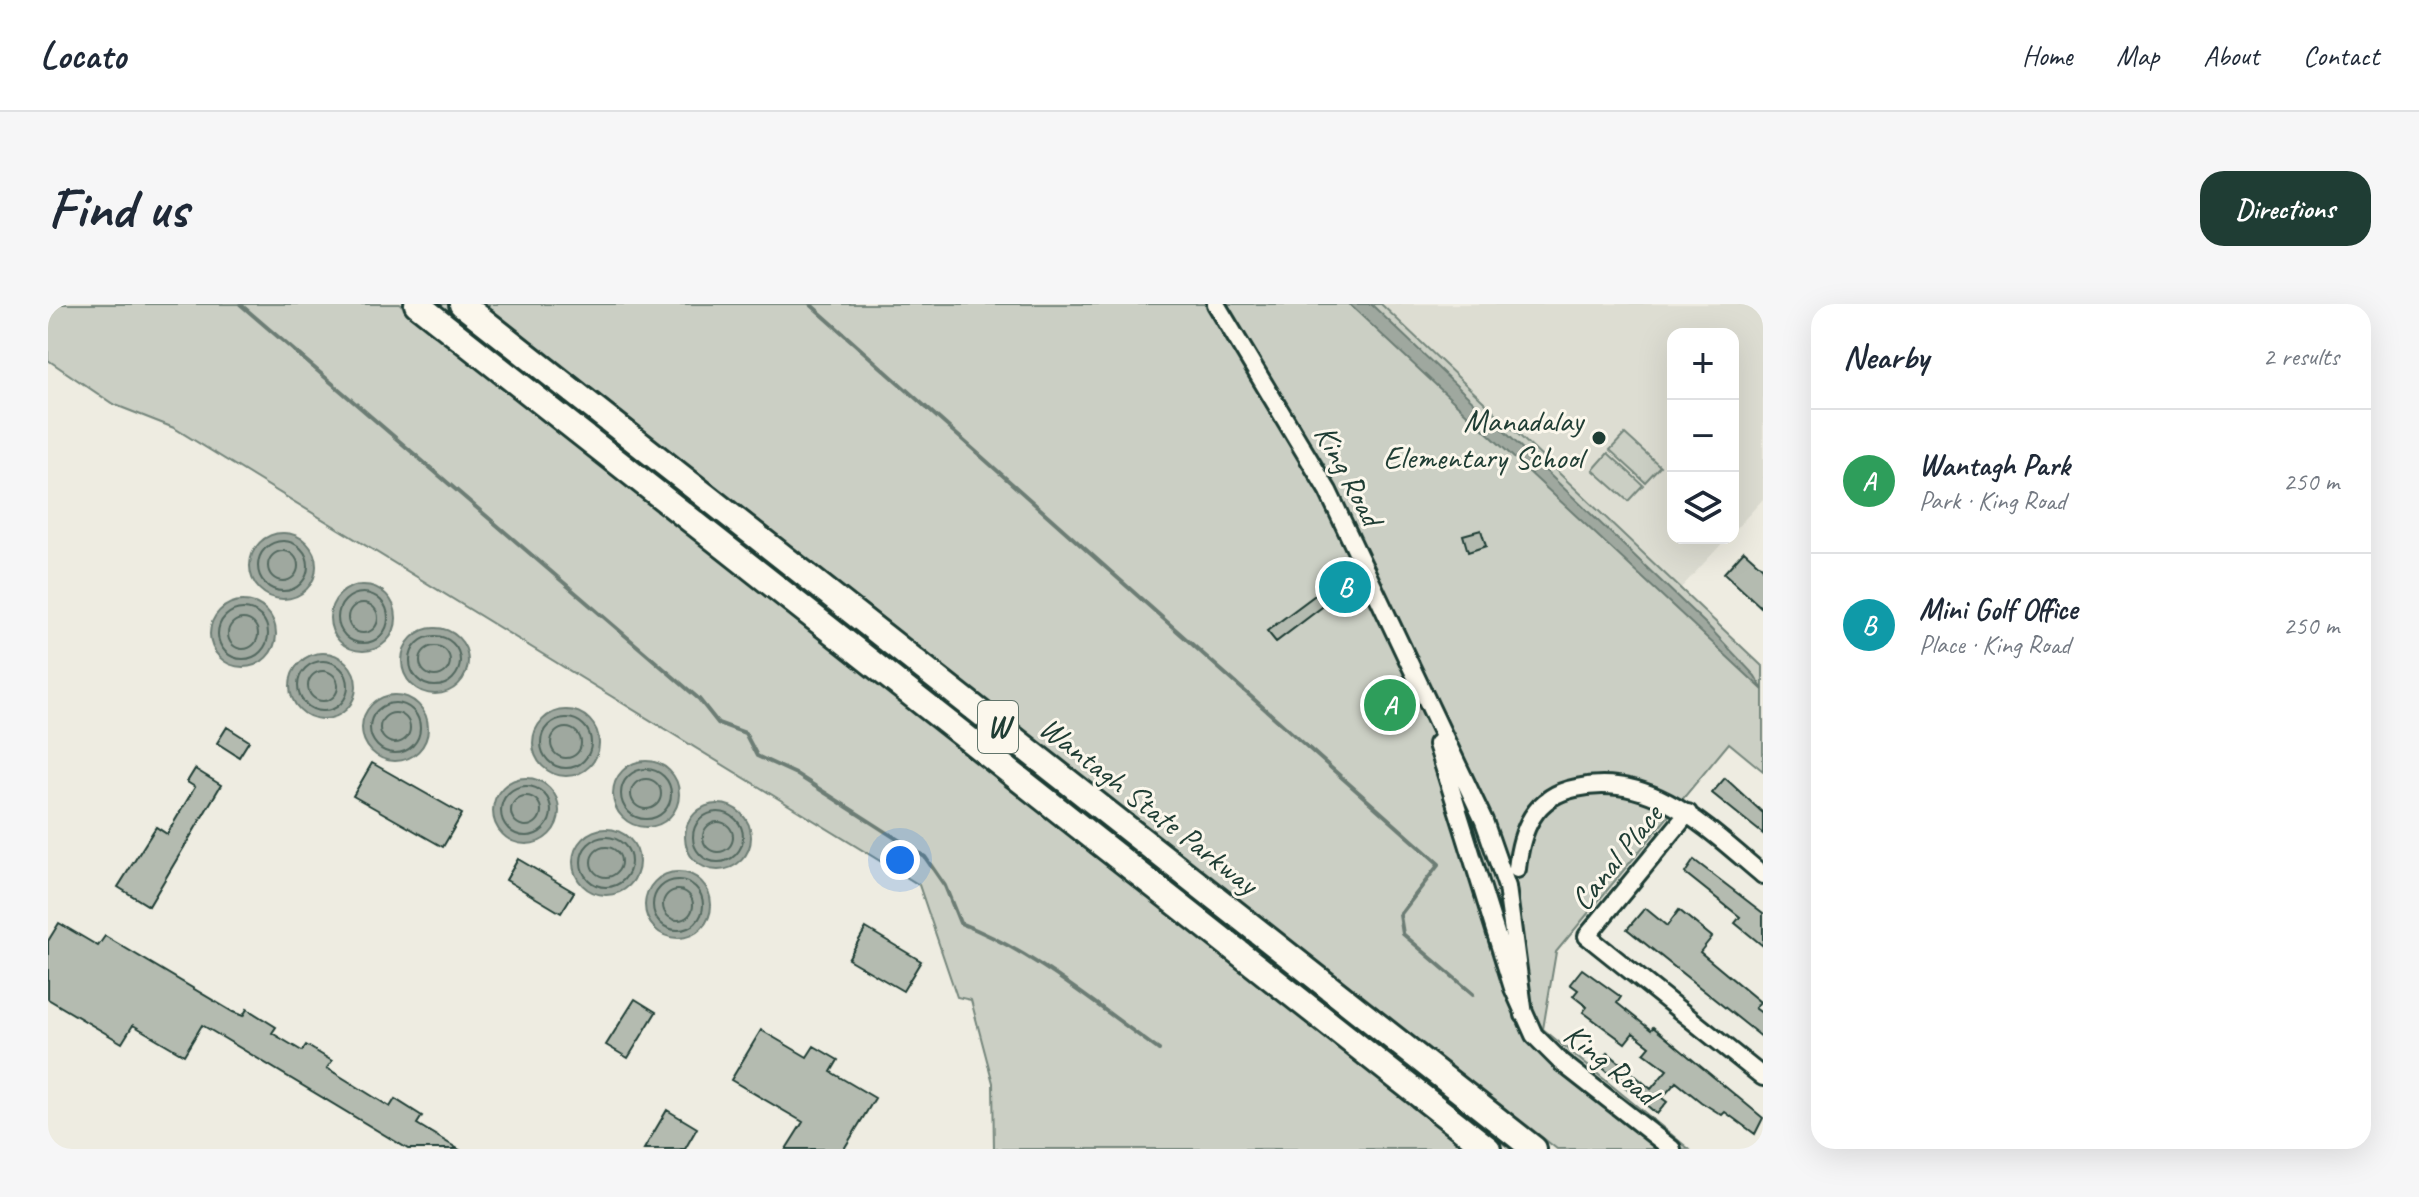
<!DOCTYPE html>
<html lang="en">
<head>
<meta charset="utf-8">
<style>
  :root { --surface:#fff; --page:#f6f6f7; --text:#1f2937; --muted:#747a83; --line:#e0e1e3; --accent:#1f3d34 }
  body { margin:0; font-family:Caveat,sans-serif; background:var(--page); color:var(--text) }
  .controls { position:absolute; right:24px; top:24px; display:grid; overflow:hidden; border-radius:16px; box-shadow:0 8px 32px #0002 }
  .controls button { width:72px; height:72px; display:grid; place-items:center; padding:0; border:0; border-bottom:2px solid var(--line); background:var(--surface); color:var(--text); font:40px sans-serif }
  .you { position:absolute; left:852px; top:556px; width:28px; height:28px; margin:-20px; border:6px solid #fff; border-radius:50%; background:#1a73e8; box-shadow:0 0 0 12px #1a73e833 }
  .badge { display:grid; place-items:center; width:52px; height:52px; border-radius:50%; background:var(--accent); color:#fff; font-size:26px; font-weight:700 }
  .pin { position:absolute; translate:-50% -50%; border:4px solid #fff; box-shadow:0 2px 8px #0006 }
  .list { margin:0; padding:0; list-style:none }
  h2 { display:flex; justify-content:space-between; align-items:center; height:104px; margin:0; padding:0 32px; font-size:34px }
  h2 small { font-size:26px; font-weight:400; color:var(--muted) }
  .list li { display:grid; grid-template-columns:52px 1fr auto; gap:24px; align-items:center; box-sizing:border-box; height:144px; padding:0 32px; border-top:2px solid var(--line) }
  .list b { display:block; font-size:30px; white-space:nowrap }
  .list p { margin:0; font-size:26px; white-space:nowrap; color:var(--muted) }
  .list em { font-size:26px; font-style:normal; color:var(--muted) }
  .icon { flex:none; width:44px; height:44px; fill:none; stroke:currentColor; stroke-width:2; stroke-linecap:round; stroke-linejoin:round }
  .map { position:relative; flex:none; width:1715px; height:845px; overflow:hidden; border-radius:24px }
  header { display:flex; align-items:center; gap:48px; box-sizing:border-box; height:112px; padding:0 40px; background:var(--surface); border-bottom:2px solid var(--line) }
  header strong { font-size:38px }
  nav { display:flex; gap:44px; margin-inline-start:auto; font-size:28px }
  .intro { display:flex; align-items:center; justify-content:space-between; box-sizing:border-box; height:192px; padding:0 48px }
  h1 { margin:0; font-size:56px }
  .button { padding:20px 36px; border-radius:24px; background:var(--accent); color:#fff; font-size:28px; font-weight:700 }
  main { display:flex; gap:48px; padding:0 48px }
  aside { flex:1; background:var(--surface); border-radius:24px; box-shadow:0 8px 32px #0002 }
  .map>svg:first-child { display:block }
</style>
</head>
<body>
<header>
<strong>Locato</strong>
<nav><a>Home</a><a>Map</a><a>About</a><a>Contact</a></nav>
</header>
<div class="intro"><h1>Find us</h1><a class="button">Directions</a></div>
<main>
<div class="map">
<svg width="1715" height="845" viewBox="0 0 1715 845">
  <rect width="100%" height="100%" fill="#eeece1"/>
  <filter id="ink" filterUnits="userSpaceOnUse"><feTurbulence type="fractalNoise" baseFrequency=".0125" numOctaves="2"/><feDisplacementMap in="SourceGraphic" scale="16" xChannelSelector="R" yChannelSelector="G"/><feConvolveMatrix kernelMatrix="1 2 1 2 8 2 1 2 1" color-interpolation-filters="sRGB"/></filter>
  <g filter="url(#ink)">
    <path fill="#ddddd2" d="M1333 0H1715V195L1685 228V30H1625V234H1679L1632 285Z"/>
    <path fill="#cbcfc4" stroke="#75867c" stroke-width="2" d="M0 0H352L1424 845H946L945 779 923 696 909 693 871 581 126 124 65 100 0 56Z
      M388 0H400L1471 845H1462L1371 774Z
      M436 0H1333L1715 363V467L1681 439 1508 648 1495 725 1641 845H1509Z
      M1577 130 1612 162 1597 178 1562 146Z
      M1560 149 1595 181 1580 197 1545 166Z"/>
    <path fill="#9fa89f" stroke="#6c7d74" stroke-width="2" d="M1301 0H1323L1659 321 1707 372 1715 386Z
      M202 262a33 33 0 1 1 66 0a33 33 0 1 1-66 0Z
      M282 314a33 33 0 1 1 66 0a33 33 0 1 1-66 0Z
      M162 330a33 33 0 1 1 66 0a33 33 0 1 1-66 0Z
      M354 357a33 33 0 1 1 66 0a33 33 0 1 1-66 0Z
      M242 382a33 33 0 1 1 66 0a33 33 0 1 1-66 0Z
      M314 424a33 33 0 1 1 66 0a33 33 0 1 1-66 0Z
      M485 439a33 33 0 1 1 66 0a33 33 0 1 1-66 0Z
      M565 490a33 33 0 1 1 66 0a33 33 0 1 1-66 0Z
      M445 507a33 33 0 1 1 66 0a33 33 0 1 1-66 0Z
      M637 533a33 33 0 1 1 66 0a33 33 0 1 1-66 0Z
      M525 558a33 33 0 1 1 66 0a33 33 0 1 1-66 0Z
      M597 601a33 33 0 1 1 66 0a33 33 0 1 1-66 0Z"/>
    <g fill="none" stroke-linecap="round" stroke-linejoin="round">
      <path stroke="#52685f" stroke-width="2" d="M210 262a25 25 0 1 1 50 0a25 25 0 1 1-50 0Z
        M220 262a15 15 0 1 1 30 0a15 15 0 1 1-30 0Z
        M290 314a25 25 0 1 1 50 0a25 25 0 1 1-50 0Z
        M300 314a15 15 0 1 1 30 0a15 15 0 1 1-30 0Z
        M170 330a25 25 0 1 1 50 0a25 25 0 1 1-50 0Z
        M180 330a15 15 0 1 1 30 0a15 15 0 1 1-30 0Z
        M362 357a25 25 0 1 1 50 0a25 25 0 1 1-50 0Z
        M372 357a15 15 0 1 1 30 0a15 15 0 1 1-30 0Z
        M250 382a25 25 0 1 1 50 0a25 25 0 1 1-50 0Z
        M260 382a15 15 0 1 1 30 0a15 15 0 1 1-30 0Z
        M322 424a25 25 0 1 1 50 0a25 25 0 1 1-50 0Z
        M332 424a15 15 0 1 1 30 0a15 15 0 1 1-30 0Z
        M493 439a25 25 0 1 1 50 0a25 25 0 1 1-50 0Z
        M503 439a15 15 0 1 1 30 0a15 15 0 1 1-30 0Z
        M573 490a25 25 0 1 1 50 0a25 25 0 1 1-50 0Z
        M583 490a15 15 0 1 1 30 0a15 15 0 1 1-30 0Z
        M453 507a25 25 0 1 1 50 0a25 25 0 1 1-50 0Z
        M463 507a15 15 0 1 1 30 0a15 15 0 1 1-30 0Z
        M645 533a25 25 0 1 1 50 0a25 25 0 1 1-50 0Z
        M655 533a15 15 0 1 1 30 0a15 15 0 1 1-30 0Z
        M533 558a25 25 0 1 1 50 0a25 25 0 1 1-50 0Z
        M543 558a15 15 0 1 1 30 0a15 15 0 1 1-30 0Z
        M605 601a25 25 0 1 1 50 0a25 25 0 1 1-50 0Z
        M615 601a15 15 0 1 1 30 0a15 15 0 1 1-30 0Z"/>
      <path stroke="#6c7d74" stroke-width="4" d="M192 0 651 395 670 419 697 429 709 452 748 470 877 553 897 582 912 619C985 647 1048 701 1111 746
        M762 0 1391 560 1352 611 1355 630 1425 690"/>
    </g>
    <path fill="#b4bbb0" stroke="#1f3d34" stroke-width="2" d="M1433 226 1438 242 1420 248 1415 231Z
      M1696 247 1715 264V305L1676 269Z
      M1270 289 1278 300 1228 338 1219 327Z
      M179 423 201 437 191 453 169 439Z
      M324 459 414 510 395 543 305 492Z
      M147 465 173 481 101 602 70 583 108 523 119 530 147 483 139 478Z
      M1677 474 1715 509V530L1664 489Z
      M470 555 526 588 513 609 458 576Z
      M1646 556 1715 609V642L1687 619 1692 613 1637 569Z
      M1597 604 1619 622 1631 606 1664 633 1652 648 1712 698 1707 704 1715 710V734L1579 625Z
      M11 619 50 642 57 632 185 708 195 712 199 705 228 723 224 729 254 747 258 741 284 757 279 764 342 803 347 795 374 812 369 820 410 845H360L154 721 136 751 85 721 74 739 0 695V637Z
      M818 624 873 657 855 687 800 655Z
      M1534 665 1573 693 1569 699 1603 726 1605 723 1715 814 1707 830 1677 808 1674 811 1653 798 1628 778 1614 794 1619 798 1609 810 1550 760 1560 749 1603 785 1619 766 1596 749 1602 742 1585 729 1577 739 1535 708 1539 703 1525 692 1530 686 1522 680Z
      M587 695 608 708 580 754 558 741Z
      M713 726 759 753 766 742 790 756 783 768 827 794 796 845H738L755 818 683 776Z
      M619 806 649 824 637 845H596Z"/>
    <g fill="none" stroke-linecap="round" stroke-linejoin="round">
      <defs>
        <path id="minor" d="M1168 0 1280 187 1436 517 1459 583 1476 711
          M1389 440 1465 684 1486 731 1513 758 1624 845
          M1640 509 1539 632 1715 773
          M1469 565C1473 526 1486 492 1528 484 1604 467 1661 526 1715 571"/>
        <path id="highway" d="M369 0 1440 845
          M414 0 1486 845"/>
      </defs>
      <use href="#minor" stroke="#1f3d34" stroke-width="22"/>
      <use href="#highway" stroke="#1f3d34" stroke-width="30"/>
      <use href="#minor" stroke="#fbf7ec" stroke-width="16"/>
      <use href="#highway" stroke="#fbf7ec" stroke-width="24"/>
    </g>
  </g>
  <circle fill="#1f3d34" stroke="#fbf7ec" stroke-width="3" cx="1551" cy="134" r="8"/>
  <g text-anchor="middle" stroke-width="6" stroke-linejoin="round" paint-order="stroke">
    <rect fill="#fbf7ec" stroke="#61756b" stroke-width="2" x="930" y="397" width="40" height="52" rx="6"/>
    <g font-size="30" font-weight="bold" fill="#1f3d34">
      <text x="950" y="433">W</text>
    </g>
    <g font-size="32" fill="#1f3d34" stroke="#fbf7ec" text-anchor="end">
      <text x="1535" y="127">Manadalay<tspan x="1535" dy="37">Elementary School</tspan></text>
    </g>
    <g font-size="32" fill="#1f3d34" stroke="#fbf7ec">
      <text transform="translate(1301 171) rotate(62)" y="11">King Road</text>
      <text transform="translate(1101 501) rotate(38)" y="11">Wantagh State Parkway</text>
      <text transform="translate(1568 553) rotate(-51)" y="11">Canal Place</text>
      <text transform="translate(1563 760) rotate(39)" y="11">King Road</text>
    </g>
  </g>
</svg>
<div class="controls">
<button>+</button>
<button>−</button>
<button><svg class="icon" aria-label="layers" viewBox="0 0 24 24"><path d="M12 4l9 5-9 5-9-5zM3 14l9 5 9-5"/></svg></button>
</div>
<div class="you"></div>
<div class="pin badge" style="left:1342px;top:401px;background:#2e9e5b">A</div>
<div class="pin badge" style="left:1297px;top:283px;background:#0f9aa8">B</div>
</div>
<aside>
<h2>Nearby<small>2 results</small></h2>
<ul class="list">
<li><span class="badge" style="background:#2e9e5b">A</span><div><b>Wantagh Park</b><p>Park · King Road</p></div><em>250 m</em></li>
<li><span class="badge" style="background:#0f9aa8">B</span><div><b>Mini Golf Office</b><p>Place · King Road</p></div><em>250 m</em></li>
</ul>
</aside>
</main>
</body>
</html>
